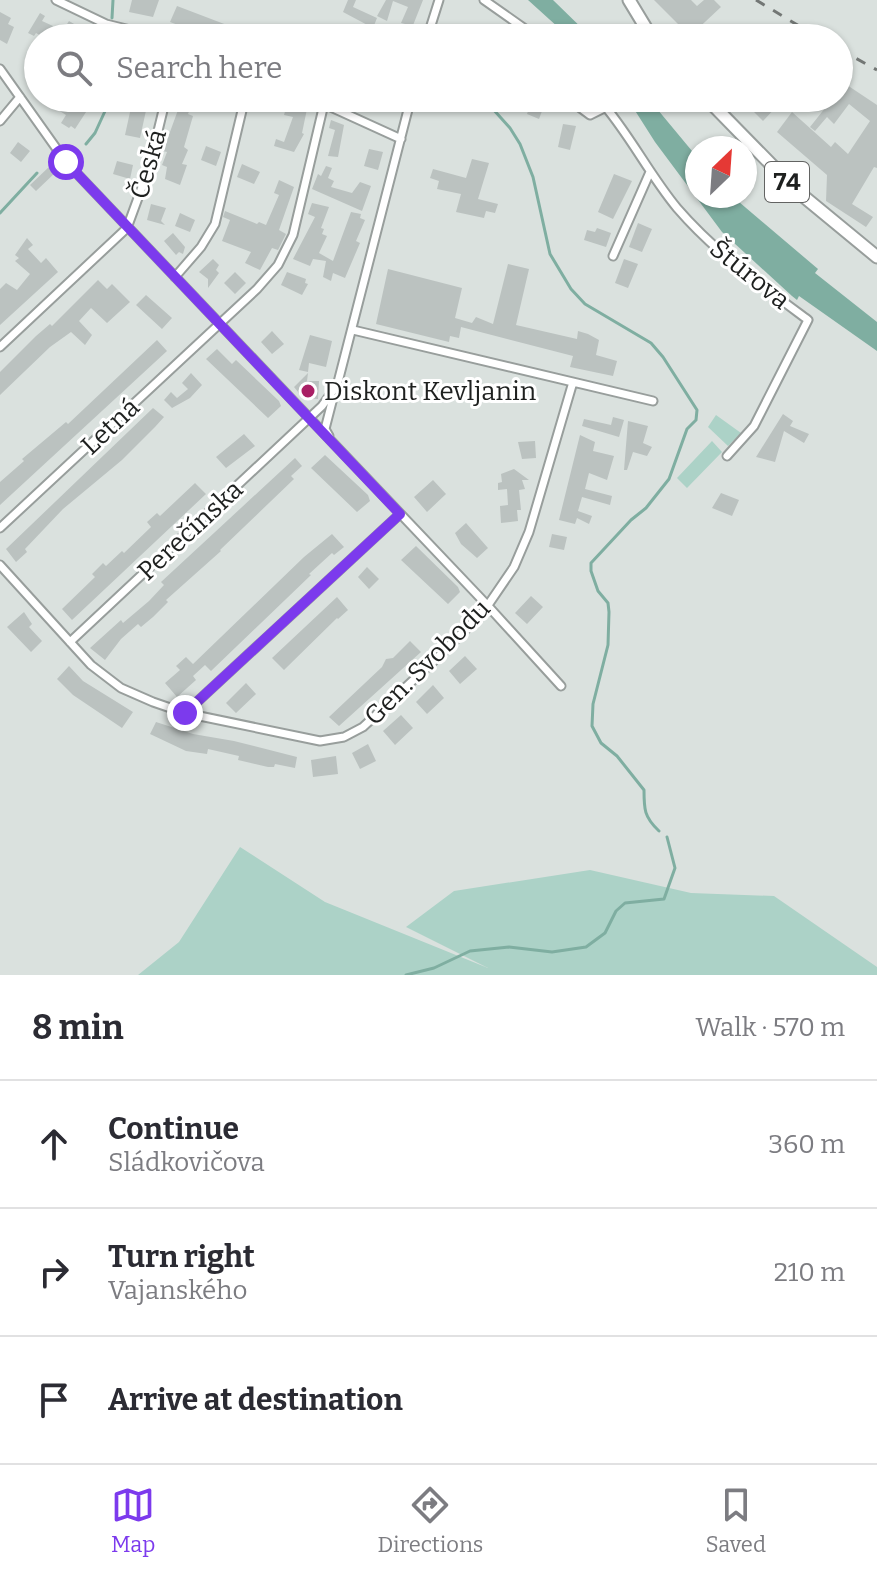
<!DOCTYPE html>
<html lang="en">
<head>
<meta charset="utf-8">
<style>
  :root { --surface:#fff; --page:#f2f2f3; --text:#2b2b33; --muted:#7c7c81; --line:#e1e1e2; --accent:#7c3aed }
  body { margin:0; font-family:Bitter,serif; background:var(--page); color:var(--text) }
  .compass { position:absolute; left:685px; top:136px; width:72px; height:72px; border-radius:50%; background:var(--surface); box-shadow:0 2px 6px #0004; rotate:25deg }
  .stop { position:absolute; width:24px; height:24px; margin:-18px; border:6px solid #7c3aed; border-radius:50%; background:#fff }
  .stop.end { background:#7c3aed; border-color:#fff; box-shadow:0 2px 8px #0008 }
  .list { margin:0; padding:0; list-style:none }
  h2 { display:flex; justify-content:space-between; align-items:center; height:104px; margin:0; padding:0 32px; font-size:34px }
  h2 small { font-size:26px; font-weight:400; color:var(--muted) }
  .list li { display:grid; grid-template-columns:52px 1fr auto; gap:24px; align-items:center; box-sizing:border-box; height:128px; padding:0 32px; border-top:2px solid var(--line) }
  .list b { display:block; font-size:30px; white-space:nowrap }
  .list p { margin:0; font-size:26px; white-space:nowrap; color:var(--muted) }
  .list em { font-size:26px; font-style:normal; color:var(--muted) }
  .icon { flex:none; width:44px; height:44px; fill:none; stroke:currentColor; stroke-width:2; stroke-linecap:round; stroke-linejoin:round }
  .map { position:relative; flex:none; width:877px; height:975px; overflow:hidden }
  .search { position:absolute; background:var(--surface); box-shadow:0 2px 6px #0004; left:24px; right:24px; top:24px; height:88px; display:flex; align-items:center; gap:20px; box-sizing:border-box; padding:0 28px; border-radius:44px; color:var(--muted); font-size:30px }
  .sheet { height:488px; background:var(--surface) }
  nav { display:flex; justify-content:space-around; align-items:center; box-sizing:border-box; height:112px; border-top:2px solid var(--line); background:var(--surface); font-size:22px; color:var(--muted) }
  nav a { display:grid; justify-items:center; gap:4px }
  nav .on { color:var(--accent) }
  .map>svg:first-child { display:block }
</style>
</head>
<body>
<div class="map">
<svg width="877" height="975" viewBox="0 0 877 975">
  <rect width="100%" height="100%" fill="#dae1de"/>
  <path fill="#acd2c7" d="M716 415 741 433 728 446 708 427Z
    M712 441 722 452 687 488 677 478Z
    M240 847 325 902 488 968 406 927 454 891 590 870 691 893 774 896 877 967V975H138L179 942Z"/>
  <path fill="#7faea1" d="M528 0H553L592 38H570Z
    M627 98H648L697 157V196H732L818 269 815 273 877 322V351L799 296 797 300 792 296 722 232 655 142Z"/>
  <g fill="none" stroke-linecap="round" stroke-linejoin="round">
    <path stroke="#7faea1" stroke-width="3" d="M112 18 113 0
      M450 36 451 38
      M112 38V33
      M483 98 510 128 520 144 533 177 550 254 571 289 585 304 651 343 663 357 697 410 696 420 687 429 669 479 646 508 631 520 591 563V571L598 591 608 603 609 612 608 645 593 704 592 726 601 743 617 756 644 790C644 809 644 817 659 831
      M86 144 95 133 111 98
      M0 213 37 173
      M406 975 434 968 470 951 509 947 552 952 586 947 605 933 616 911 625 903 664 899 675 868 667 837"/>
  </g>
  <path fill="#bbc2c0" d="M132 0H159L153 17 129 12Z
    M348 0H356L353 7 377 18 373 28 343 12Z
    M386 0H423L408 38H402L405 24 401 23 408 7 393 1 387 21 377 16Z
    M654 0H691L697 6 704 0H714L721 7 690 36Z
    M177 6 240 30 238 38H213L170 22Z
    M0 12 11 18 8 24 14 27 7 44 0 40Z
    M40 13 45 16 42 21 53 26 45 38 36 33 34 36 28 33Z
    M69 21 81 28 80 35 75 38 60 35Z
    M843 74 849 78 844 83 877 105V168L874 167 852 204 873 217 866 227 826 201 827 175 777 132 792 112 831 147 835 142 848 154 870 121 849 104 834 124 827 117 815 131 810 127 833 98H839V79Z
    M40 98H88L97 104 91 112 88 109 75 129 71 126 69 128 61 123 66 115Z
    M172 98H194L188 114 193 116 184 147 188 150 182 164 187 165 180 185 165 179 167 167 162 165 167 152 163 151 178 110 171 107Z
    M533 98H547L539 119 527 114Z
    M740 98H773L779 104 763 121Z
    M132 103 147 106 140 138 125 135Z
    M287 104 307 109 302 133 304 134 294 152 274 146 276 139 284 142 293 117 284 115Z
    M331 120 344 125 338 157 328 156 335 130 329 128Z
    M563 124 576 126 570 150 558 147Z
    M18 142 30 151 21 162 10 153Z
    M206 146 221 152 216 166 201 160Z
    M369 149 383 152 378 170 364 166Z
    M472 159 489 163 478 199 498 204 495 213 486 211 484 218 456 212 461 194 437 189 439 181 430 178 433 169 466 178Z
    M117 161 133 165 130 179 113 174Z
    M242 164 260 172 254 184 237 177Z
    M51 165 57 171 36 191 30 185Z
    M326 166 332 168 328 178 334 181 331 187 352 193 360 182 371 186 362 211 312 189 318 174 321 176Z
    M614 174 632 181 613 219 598 212Z
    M279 180 294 187 279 230 286 234 278 250 272 248 260 270 245 263 251 252 222 241 230 220 223 217 225 211 257 224 259 222 266 225 279 195 274 193Z
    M312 203 329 207 321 228 324 229 322 234 327 236 319 253 333 261 351 212 361 214 360 218 365 220 356 241 360 243 345 278 333 273 331 281 323 277 326 261 313 259 310 266 293 259 315 217 308 214Z
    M151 204 166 208 161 221 165 225 147 220Z
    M180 213 195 220 190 232 175 226Z
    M638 223 652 229 642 252 629 247Z
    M597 228 611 233 606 247 584 240 587 230 595 232Z
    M173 233 185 247 183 254 179 252 176 255 164 241Z
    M27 238 33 245 28 249 41 263 46 258 58 272 0 325V289L6 283 17 290 30 274 15 261 19 258 15 255Z
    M213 259 219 265 216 270 219 273 208 288V279L199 272Z
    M624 259 638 264 628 288 615 283Z
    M508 264 529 269 516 325 577 339 578 331 588 334 599 340 596 355 617 361 613 376 570 367 573 356 461 327 459 338 450 336 449 342 376 324 388 269 462 288 455 318 472 323 476 317 493 324Z
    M235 272 246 283 235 294 224 283Z
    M287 272 306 279 305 283 308 284 302 295 281 285Z
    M98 280 107 289 112 284 130 302 107 323 91 308 79 321 92 335 85 345 71 332 50 347 0 395V372L36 336 50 324 52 326Z
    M146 295 172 318 162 329 136 305Z
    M272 331 284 344 272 354 261 342Z
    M310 335 332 341 326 367 309 363 308 372 299 370Z
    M157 340 167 351 0 505V482L24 461 22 459 66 422 68 424Z
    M217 349 232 364 236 360 279 401 281 406 268 418 206 359Z
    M191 373 202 385 190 398 172 408 164 400 171 392 177 398 188 389 182 383Z
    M308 373 307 381H319L318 399 303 398 294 387Z
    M153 408 164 417 155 427 122 460 63 509 25 549 27 552 16 562 6 549Z
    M783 414 793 421 790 426 809 434 804 443 784 431 775 462 756 457Z
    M613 417 624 420 619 437 582 426 584 419 611 425Z
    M628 421 648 426 643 443 652 447 647 456 633 452 627 470H624Z
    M244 434 255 446 226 468 216 457Z
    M580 435 595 442 593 451 614 456 607 480 589 473 585 489 612 496 610 505 582 497 578 511 592 516 589 524 577 518 575 524 559 520Z
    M535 441 536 458 522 459 518 442Z
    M325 455 368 495 370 501 357 512 311 468Z
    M295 458 302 466 291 476 294 479 220 550 221 551 166 600 168 602 153 617 141 627 138 624 121 639 105 660 90 648 121 620 123 623 149 601 164 585 161 582Z
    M514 469 529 480H522L525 489 519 490 521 510H517L518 521 501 523 500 506 508 505 507 489 498 490V483L502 482 501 474Z
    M433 480 446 494 427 512 414 497Z
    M195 483 206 494 72 620 62 609 95 577 92 574 103 563 106 566 122 551 124 553 151 527 147 522 157 513 160 516Z
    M721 493 739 500 732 516 712 508Z
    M466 523 488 548 477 558 461 544 455 533Z
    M332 534 344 547 334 555 332 553 309 574 311 575 211 671 205 665 193 676 196 680 177 697 165 683 180 670 176 666 186 657 193 664 304 557Z
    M552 534 567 537 564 550 549 547Z
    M416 546 458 587 460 592 448 604 401 560Z
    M367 567 379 579 369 589 358 577Z
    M531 596 543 607 527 624 515 613Z
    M337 597 348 610 338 619 337 618 284 670 272 658Z
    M24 612 32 624 29 627 42 641 31 652 7 627Z
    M410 641 421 652 339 726 329 717 382 667 386 659 393 658Z
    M465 656 477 669 460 684 449 671Z
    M69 666 83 681 133 712 122 728 73 695 57 679Z
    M246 683 256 694 236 713 226 703Z
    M433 685 444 698 427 714 416 702Z
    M401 715 413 728 395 745 383 731Z
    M156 722 193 734 234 741 297 757 295 768 275 764 274 767H268L238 760 239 756 208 749 207 754 186 751 150 734Z
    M368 744 376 761 360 769 352 753Z
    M336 756 338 774 313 777 311 760Z"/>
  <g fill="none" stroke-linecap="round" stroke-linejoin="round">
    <defs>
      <path id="minor" d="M56 0 106 24 163 38
        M484 0 538 38
        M427 38 439 0
        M0 69 66 162 488 606 561 686
        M311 98 401 139
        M567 98 590 115 606 107
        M598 98C628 131 648 173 677 208 715 252 761 285 808 320L754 426 727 456
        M0 121 20 97
        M613 256 650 172
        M175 277 201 247 215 224 245 98
        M353 330 653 401
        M0 347 127 228 149 168 166 98
        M337 386 411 98
        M329 436 325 429 333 398
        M0 528 257 289 278 265 293 235 324 104
        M0 565 91 665 121 688 153 702 185 713 320 741 344 737 363 727 438 657 484 611 514 567 529 532 573 382
        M70 642 322 406 338 384
        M185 713 400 514"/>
      <path id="primary" d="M629 0 652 38
        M706 98 797 191 877 257"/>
    </defs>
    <use href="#minor" stroke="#989e9c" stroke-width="11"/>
    <use href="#primary" stroke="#989e9c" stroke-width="15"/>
    <use href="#minor" stroke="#fff" stroke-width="7"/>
    <use href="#primary" stroke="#fff" stroke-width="11"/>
    <path stroke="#737775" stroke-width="3" stroke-dasharray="10 10" stroke-linecap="butt" d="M756 0 819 38
      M839 49 877 70"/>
  </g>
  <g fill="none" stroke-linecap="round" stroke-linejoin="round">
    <path stroke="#7c3aed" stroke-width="10" d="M66 162 400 514 185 713"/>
  </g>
  <circle fill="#a92065" stroke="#fff" stroke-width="3" cx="308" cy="391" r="8"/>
  <g text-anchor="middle" stroke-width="6" stroke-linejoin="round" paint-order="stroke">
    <rect fill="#fff" stroke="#626362" stroke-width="2" x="765" y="162" width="44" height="40" rx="6"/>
    <g font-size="24" font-weight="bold" fill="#1e201f">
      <text x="787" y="190">74</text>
    </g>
    <g font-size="26" fill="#1e201f" stroke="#fff">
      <text transform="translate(148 164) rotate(-74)" y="9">Česká</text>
      <text transform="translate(750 274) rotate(39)" y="9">Štúrova</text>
      <text transform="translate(110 426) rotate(-43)" y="9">Letná</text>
      <text transform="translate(190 530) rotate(-43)" y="9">Perečínska</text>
      <text transform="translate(427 662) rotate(-45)" y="9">Gen. Svobodu</text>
    </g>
    <g font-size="26" fill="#1e201f" stroke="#fff" text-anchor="start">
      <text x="324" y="400">Diskont Kevljanin</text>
    </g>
  </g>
</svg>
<svg class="compass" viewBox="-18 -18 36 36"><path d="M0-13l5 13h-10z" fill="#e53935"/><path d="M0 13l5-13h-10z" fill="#7c7c81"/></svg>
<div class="stop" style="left:66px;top:162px"></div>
<div class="stop end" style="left:185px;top:713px"></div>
<div class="search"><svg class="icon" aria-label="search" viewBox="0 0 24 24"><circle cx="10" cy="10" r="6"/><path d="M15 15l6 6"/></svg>Search here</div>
</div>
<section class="sheet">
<h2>8 min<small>Walk · 570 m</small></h2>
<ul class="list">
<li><svg class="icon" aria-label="ahead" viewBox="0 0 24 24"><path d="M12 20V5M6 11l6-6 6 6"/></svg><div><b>Continue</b><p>Sládkovičova</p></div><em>360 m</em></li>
<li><svg class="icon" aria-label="right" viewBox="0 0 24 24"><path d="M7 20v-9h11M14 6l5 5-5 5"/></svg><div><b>Turn right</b><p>Vajanského</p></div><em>210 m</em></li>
<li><svg class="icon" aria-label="arrive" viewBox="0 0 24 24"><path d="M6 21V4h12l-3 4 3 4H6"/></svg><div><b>Arrive at destination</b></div></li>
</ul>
</section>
<nav>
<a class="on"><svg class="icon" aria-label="map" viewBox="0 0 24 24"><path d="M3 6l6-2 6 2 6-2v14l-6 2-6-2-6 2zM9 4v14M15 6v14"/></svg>Map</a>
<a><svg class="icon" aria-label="directions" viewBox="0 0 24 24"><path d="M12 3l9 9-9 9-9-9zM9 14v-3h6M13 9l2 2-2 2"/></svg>Directions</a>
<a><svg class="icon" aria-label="saved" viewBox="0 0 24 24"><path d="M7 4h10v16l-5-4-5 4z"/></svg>Saved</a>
</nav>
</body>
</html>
